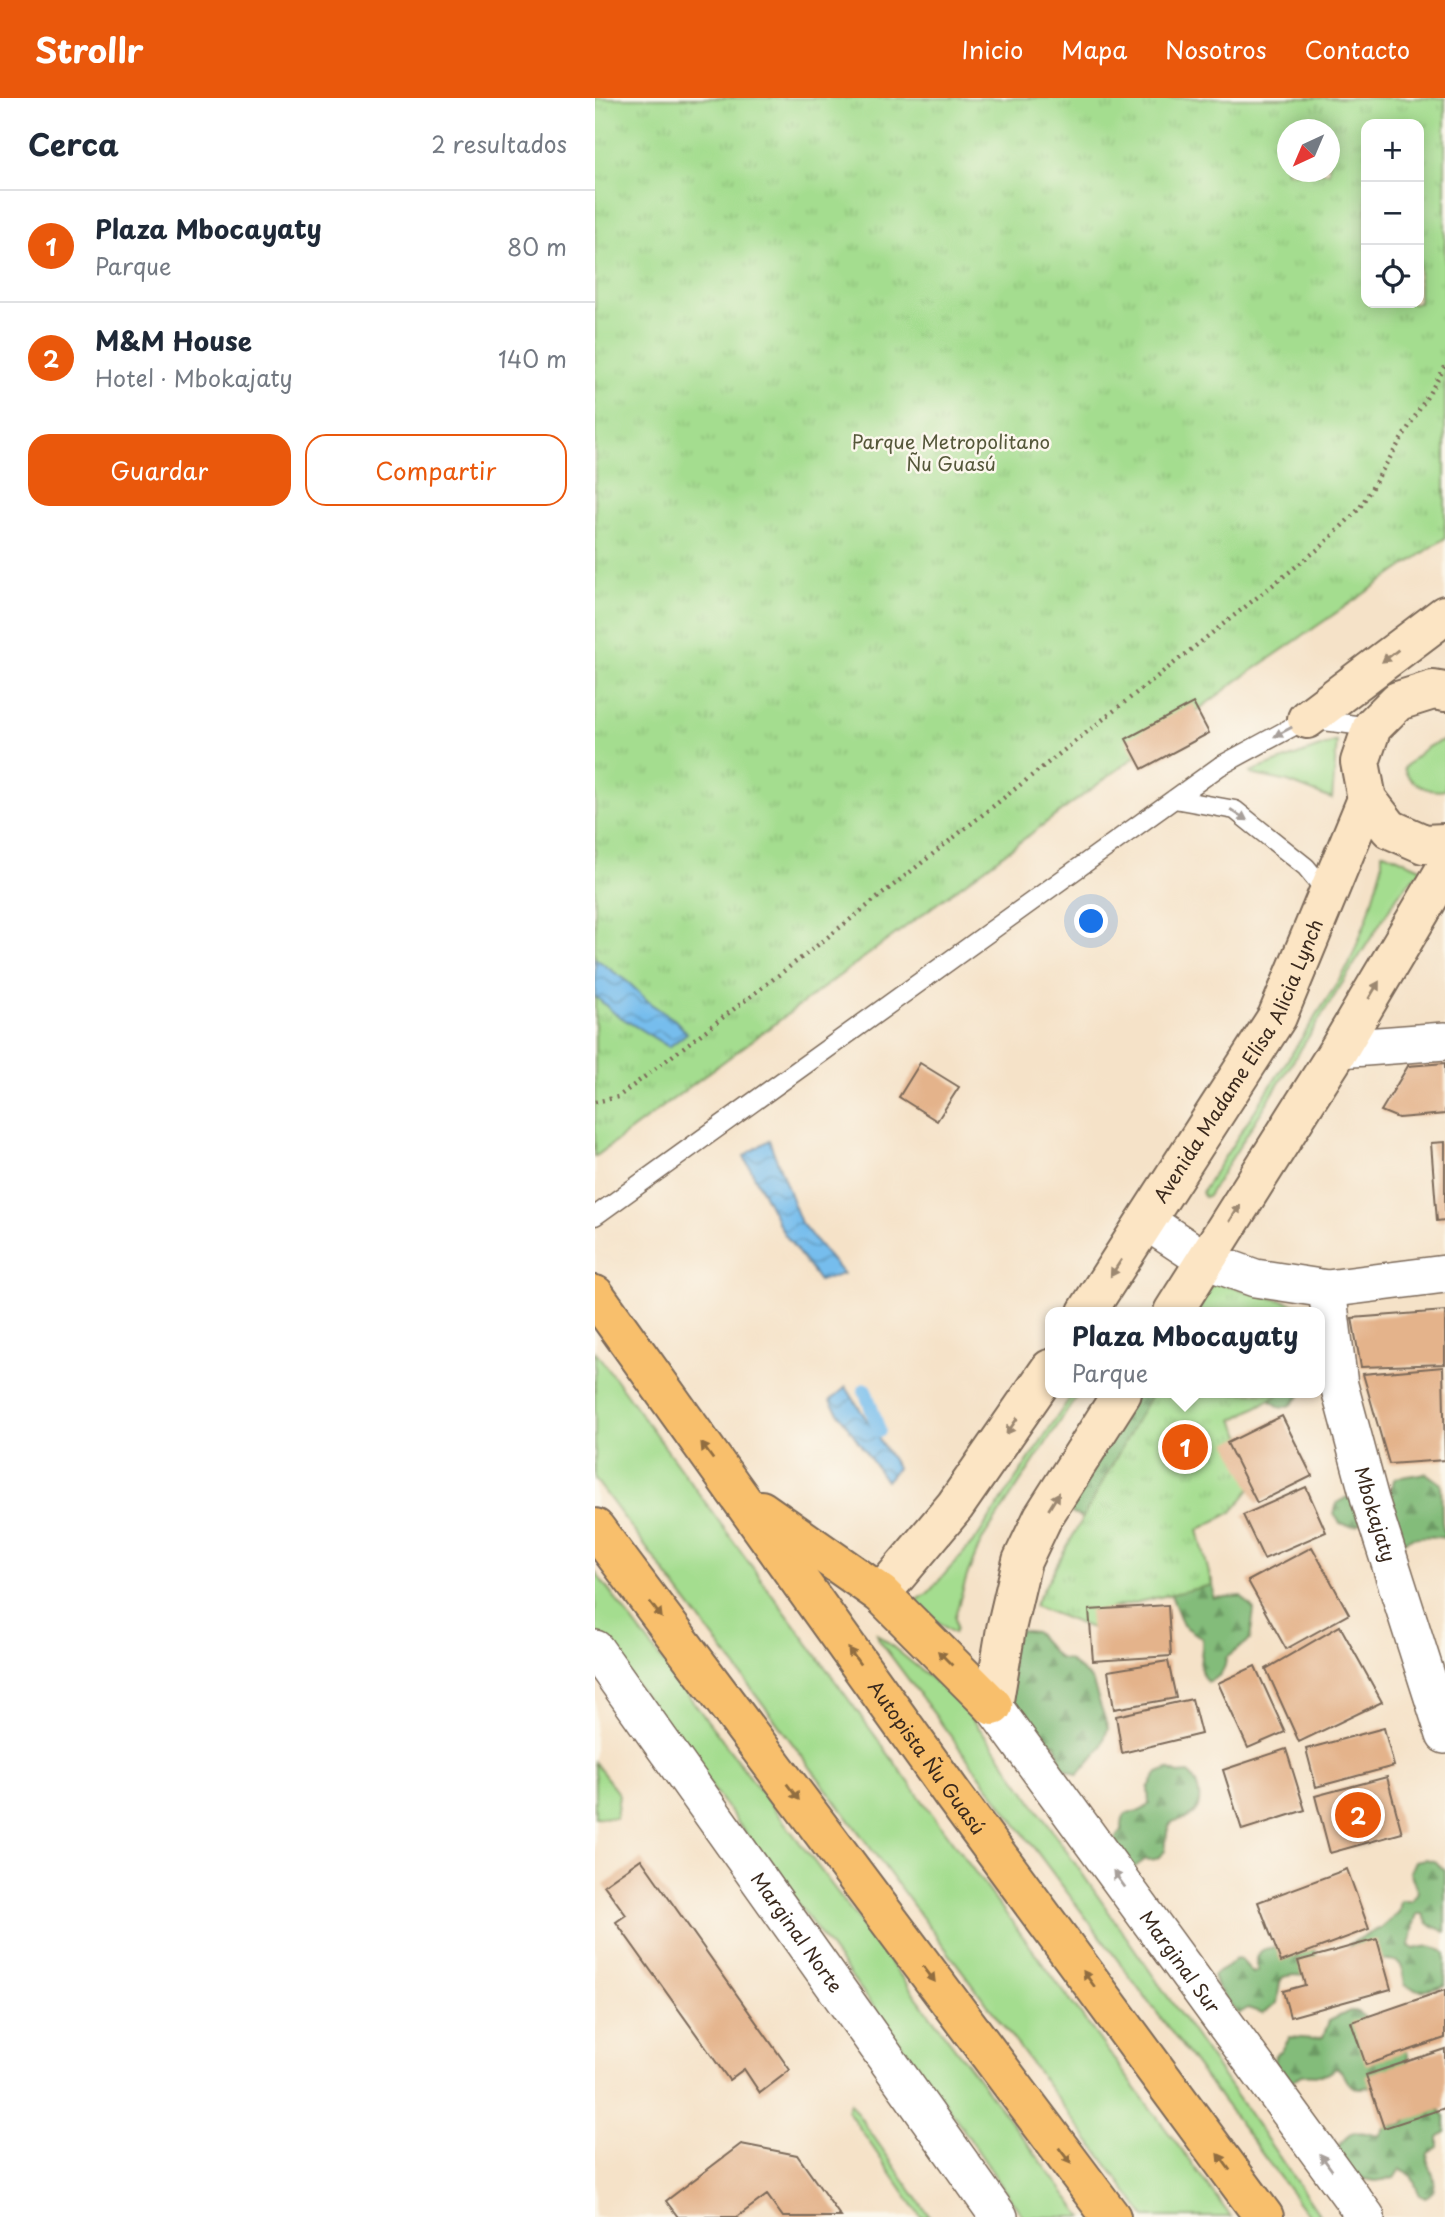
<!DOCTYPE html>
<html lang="es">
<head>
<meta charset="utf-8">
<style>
  :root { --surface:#fff; --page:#f6f6f7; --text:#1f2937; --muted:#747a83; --line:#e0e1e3; --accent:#ea580c }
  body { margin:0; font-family:"Playpen Sans",sans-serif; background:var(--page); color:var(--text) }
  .controls { position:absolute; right:21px; top:21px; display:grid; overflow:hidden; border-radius:14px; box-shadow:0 4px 18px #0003 }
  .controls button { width:63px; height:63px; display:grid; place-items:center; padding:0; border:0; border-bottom:2px solid var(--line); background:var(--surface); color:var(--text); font:35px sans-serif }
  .compass { position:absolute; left:682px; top:21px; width:63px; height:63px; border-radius:50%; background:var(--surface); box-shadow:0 4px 18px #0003; rotate:224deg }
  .you { position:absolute; left:497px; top:824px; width:24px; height:24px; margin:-18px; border:5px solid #fff; border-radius:50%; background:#1a73e8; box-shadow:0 0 0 10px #1a73e833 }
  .badge { display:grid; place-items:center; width:46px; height:46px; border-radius:50%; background:var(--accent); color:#fff; font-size:23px; font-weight:700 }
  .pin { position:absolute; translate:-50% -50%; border:4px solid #fff; box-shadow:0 2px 7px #0006 }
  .popup { position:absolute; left:450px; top:1209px; width:280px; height:91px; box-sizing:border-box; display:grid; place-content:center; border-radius:14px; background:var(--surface); filter:drop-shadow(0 2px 5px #0005); font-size:23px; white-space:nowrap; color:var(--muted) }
  .popup b { font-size:26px; color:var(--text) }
  .popup::after { content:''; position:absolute; left:50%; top:100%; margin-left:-14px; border:14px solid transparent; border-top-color:var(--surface) }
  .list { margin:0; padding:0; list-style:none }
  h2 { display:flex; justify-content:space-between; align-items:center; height:91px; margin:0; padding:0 28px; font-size:30px }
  h2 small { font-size:23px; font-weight:400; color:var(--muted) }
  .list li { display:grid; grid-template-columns:46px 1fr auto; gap:21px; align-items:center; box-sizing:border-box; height:112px; padding:0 28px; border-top:2px solid var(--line) }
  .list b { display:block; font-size:26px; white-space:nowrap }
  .list p { margin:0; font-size:23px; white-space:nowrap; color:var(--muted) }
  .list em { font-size:23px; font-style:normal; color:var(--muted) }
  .actions { display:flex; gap:14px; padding:21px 28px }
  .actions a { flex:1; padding:16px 0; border:2px solid var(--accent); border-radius:21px; text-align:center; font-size:24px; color:var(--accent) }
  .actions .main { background:var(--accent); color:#fff }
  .icon { flex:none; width:38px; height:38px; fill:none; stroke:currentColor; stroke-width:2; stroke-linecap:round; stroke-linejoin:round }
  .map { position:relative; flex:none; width:850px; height:2119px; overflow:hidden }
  header { display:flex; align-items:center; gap:42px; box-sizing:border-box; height:98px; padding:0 35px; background:var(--accent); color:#fff }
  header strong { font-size:33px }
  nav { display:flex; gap:38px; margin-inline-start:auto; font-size:24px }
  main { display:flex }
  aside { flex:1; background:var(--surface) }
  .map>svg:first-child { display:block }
</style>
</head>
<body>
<header>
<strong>Strollr</strong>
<nav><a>Inicio</a><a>Mapa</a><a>Nosotros</a><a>Contacto</a></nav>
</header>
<main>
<aside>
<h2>Cerca<small>2 resultados</small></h2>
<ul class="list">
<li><span class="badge">1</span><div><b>Plaza Mbocayaty</b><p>Parque</p></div><em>80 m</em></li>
<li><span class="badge">2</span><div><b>M&amp;M House</b><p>Hotel · Mbokajaty</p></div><em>140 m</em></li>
</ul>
<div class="actions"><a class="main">Guardar</a><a>Compartir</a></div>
</aside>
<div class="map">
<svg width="850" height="2119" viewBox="0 0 850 2119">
  <defs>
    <pattern id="forest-firs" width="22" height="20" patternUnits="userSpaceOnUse" patternTransform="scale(1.75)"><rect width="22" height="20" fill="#83bc7a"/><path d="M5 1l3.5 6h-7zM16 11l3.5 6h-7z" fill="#6c9963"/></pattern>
    <pattern id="park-tufts" width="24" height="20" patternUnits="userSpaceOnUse" patternTransform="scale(1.75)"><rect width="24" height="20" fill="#a4dd8f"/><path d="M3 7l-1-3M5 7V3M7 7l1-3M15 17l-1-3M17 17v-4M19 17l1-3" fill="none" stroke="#8ebe7b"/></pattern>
    <pattern id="water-waves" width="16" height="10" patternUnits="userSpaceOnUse" patternTransform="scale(1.75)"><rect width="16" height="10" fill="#76bded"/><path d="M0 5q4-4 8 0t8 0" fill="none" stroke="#629abf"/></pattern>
  </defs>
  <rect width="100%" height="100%" fill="#fbf7ec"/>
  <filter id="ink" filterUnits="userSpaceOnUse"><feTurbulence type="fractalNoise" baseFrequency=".0143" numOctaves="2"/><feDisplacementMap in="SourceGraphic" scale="14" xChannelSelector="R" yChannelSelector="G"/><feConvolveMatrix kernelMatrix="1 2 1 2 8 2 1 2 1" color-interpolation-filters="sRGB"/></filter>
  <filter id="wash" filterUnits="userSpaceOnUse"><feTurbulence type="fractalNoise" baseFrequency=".00686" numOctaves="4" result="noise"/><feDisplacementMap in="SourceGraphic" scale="28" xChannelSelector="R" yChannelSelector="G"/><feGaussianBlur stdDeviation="1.57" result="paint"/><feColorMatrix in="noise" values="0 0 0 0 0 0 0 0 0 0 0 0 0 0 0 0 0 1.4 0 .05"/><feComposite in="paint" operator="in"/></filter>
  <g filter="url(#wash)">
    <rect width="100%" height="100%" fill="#f5e2c8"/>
    <path fill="#a4dd8f" stroke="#708456" stroke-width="2" d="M850 642V692C835 695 813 686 809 670 822 657 832 646 850 642Z
      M742 643 737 701 693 684 656 676 655 674Z
      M789 754 828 771V773L818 780 803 797 613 1098 609 1099 607 1094 754 867 772 820 787 767V755Z
      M0 1253 348 1731 636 2119H551L0 1381Z
      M478 1295H484L386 1444 372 1478 360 1518 361 1530 359 1535 355 1533 322 1508 321 1503 333 1495 381 1441Z
      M0 1474 488 2119H428L360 2019 0 1531Z
      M282 1536 358 1598 397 1646 726 2119H714L712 2116 284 1542Z
      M0 1664 24 1697 21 1720 0 1719Z
      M255 2005 335 2119H326L252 2012Z"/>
    <path fill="url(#forest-firs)" stroke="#5f734c" stroke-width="2" d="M527 1295H604L489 1421 471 1412Z
      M653 1295H707L696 1307 686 1310 672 1300Z
      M831 1375 846 1386 847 1424 850 1440C834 1438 822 1437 808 1444L776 1419C764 1427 759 1430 745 1425L739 1416 742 1405 752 1399 787 1410 800 1380Z
      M578 1458C600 1466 623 1470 618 1500L646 1498 659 1512 655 1542 631 1560C630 1574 626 1579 612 1584 599 1567 609 1559 607 1540L588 1527 576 1497Z
      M422 1532 440 1534 463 1560 473 1562 495 1580 498 1585 513 1630 506 1650 483 1677 467 1669 461 1646 438 1639 417 1622 402 1569Z
      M573 1671 583 1676 594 1675C605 1688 611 1710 592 1720 587 1722 581 1721 576 1725 570 1731 572 1744 570 1753 564 1759 560 1764 551 1761L537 1771 517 1753 520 1741 527 1732C527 1702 541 1723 554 1706L553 1690 563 1675Z
      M831 1761 841 1764 850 1773V1834C838 1826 835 1832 828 1816H822C817 1827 819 1837 814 1848L819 1851C831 1847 840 1847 850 1855V1887C835 1893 824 1895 810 1887 809 1882 809 1873 807 1869 802 1857 777 1864 768 1865L753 1850 756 1845 786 1830 804 1814 806 1803H817L823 1794 815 1774 820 1763Z
      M716 1847 720 1851 723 1862 711 1878 699 1877 688 1879 685 1884 682 1905 668 1915 653 1910 643 1916 622 1889 618 1878C626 1870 631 1873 640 1861L646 1862 658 1875 663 1873C657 1848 674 1849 692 1849 700 1849 708 1847 716 1847Z
      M755 1913H761L811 1948 813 1958 811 1970C799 1977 767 1999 755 1986 749 1980 749 1973 741 1969 726 1983 723 1974 706 1977L697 1983C685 1978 677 1971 680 1957L686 1954 695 1939 717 1941 728 1939 734 1923Z
      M834 2010 845 2012 850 2018V2034L843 2039V2049L833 2055 832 2061C837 2074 847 2093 830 2100L825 2097C819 2087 819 2074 805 2071L799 2080 781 2083 769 2081 757 2082 742 2051C756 2030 761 2033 784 2038L790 2028 807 2027 811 2024 812 2019Z"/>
    <path fill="url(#park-tufts)" stroke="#708456" stroke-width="2" fill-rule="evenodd" d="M0 0H850V440L642 583 0 1059ZM771 26H824V205H771ZM692 32H734V74H692Z
      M618 1184 719 1211 718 1214H601Z
      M557 1295H687L638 1322 667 1376 637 1414 603 1432 617 1487 517 1510 504 1533 439 1508Z"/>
    <path fill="url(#water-waves)" stroke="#587486" stroke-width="2" d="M0 860 34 885 56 906 80 922 92 935 74 949 19 915 0 898Z
      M174 1042 206 1125 248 1176 224 1183 188 1134 149 1058Z
      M251 1289 302 1370 291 1383 235 1303Z"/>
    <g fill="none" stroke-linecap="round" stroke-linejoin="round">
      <path stroke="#76bded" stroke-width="14" d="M270 1292 284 1333"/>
    </g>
    <g id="blocks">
      <path fill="#e4b38b" d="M598 605 614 635 547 671 531 641Z
        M325 965 364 989 342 1023 304 999Z
        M850 965V1016L803 1020 786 1013 813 968Z
        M850 1044V1122L842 1123 836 1045Z
        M850 1213V1266L766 1269 757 1220Z
        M848 1269 850 1362 794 1366 768 1276Z
        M687 1318 717 1378 662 1405 632 1345Z
        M711 1389 731 1434 669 1461 648 1417Z
        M717 1449 754 1516 691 1551 653 1483Z
        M573 1507 576 1558 498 1563 494 1512Z
        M745 1528 787 1604 704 1644 671 1571Z
        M573 1563 581 1600 519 1611 513 1573Z
        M660 1568 690 1634 653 1650 623 1585Z
        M597 1601 606 1636 527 1655 521 1618Z
        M789 1630 799 1668 721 1689 711 1651Z
        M691 1651 710 1712 647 1732 628 1672Z
        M792 1679 807 1735 735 1755 720 1698Z
        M46 1761 195 1972 165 1995 149 1971 134 1982 21 1824 31 1817 9 1787Z
        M752 1771 774 1831 686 1864 663 1804Z
        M782 1841 796 1891 695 1919 688 1893 710 1887 703 1863Z
        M850 1892V1940L771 1967 756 1924Z
        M850 1951V2010L789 2030 771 1977Z
        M146 2046 202 2057 246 2119H188L172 2097 142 2119H83L71 2103Z"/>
    </g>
  </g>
  <g filter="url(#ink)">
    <use href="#blocks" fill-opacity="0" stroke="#7c6a5a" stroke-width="2"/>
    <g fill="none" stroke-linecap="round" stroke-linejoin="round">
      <defs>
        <path id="service" d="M579 701 640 712 711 769 733 796
          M0 1118 625 668 712 621 777 629"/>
        <g id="minor">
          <path d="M744 951 850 943"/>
          <path d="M551 1123 610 1162 660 1180 732 1191 850 1176"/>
          <path id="s1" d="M732 1191 744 1287 775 1402 850 1637"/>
          <path id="s2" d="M0 1551 404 2119"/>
          <path id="s3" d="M398 1608 771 2119"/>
        </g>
        <g id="secondary">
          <path d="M850 594 838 592 803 603 777 629 765 664 772 701 795 731 829 746 850 745"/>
          <path d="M712 621 850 517"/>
          <path id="s4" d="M492 1214 682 919 772 701"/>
          <path d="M578 1214 744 951 850 772"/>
          <path d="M286 1496 360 1408 455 1271"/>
          <path d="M398 1608 411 1531 427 1463 448 1419 527 1295"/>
        </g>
        <g id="motorway">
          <path id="s5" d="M0 1197 358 1697 669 2119"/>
          <path d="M166 1412 286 1496 398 1608"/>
          <path d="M0 1430 516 2119"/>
        </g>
      </defs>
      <use href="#service" stroke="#7c6a5a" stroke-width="21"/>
      <use href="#minor" stroke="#7c6a5a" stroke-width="40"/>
      <use href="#secondary" stroke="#7c6a5a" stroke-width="42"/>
      <use href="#motorway" stroke="#7c6a5a" stroke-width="42"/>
      <path stroke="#7c6a5a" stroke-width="4.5" stroke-dasharray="2 5" stroke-linecap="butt" d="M0 1004 23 999 214 854 727 448 764 411 850 269"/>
      <use href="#service" stroke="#fff" stroke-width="18"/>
      <use href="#minor" stroke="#fff" stroke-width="37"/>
      <use href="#secondary" stroke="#fce5c4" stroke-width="38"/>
      <use href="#motorway" stroke="#f8bf6c" stroke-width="38"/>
    </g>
    <defs><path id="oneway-solid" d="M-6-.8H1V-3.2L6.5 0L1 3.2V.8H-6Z" transform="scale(1.75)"/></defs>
    <g fill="#9c8871">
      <use href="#oneway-solid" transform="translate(795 558) rotate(143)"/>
      <use href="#oneway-solid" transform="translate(779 892) rotate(-59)"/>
      <use href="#oneway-solid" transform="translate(640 1115) rotate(-58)"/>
      <use href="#oneway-solid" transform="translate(521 1170) rotate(123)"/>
      <use href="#oneway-solid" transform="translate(417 1328) rotate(125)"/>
      <use href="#oneway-solid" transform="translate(459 1403) rotate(-58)"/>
    </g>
    <g fill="#a79f9a">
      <use href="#oneway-solid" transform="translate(688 634) rotate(152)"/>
      <use href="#oneway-solid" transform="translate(644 717) rotate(33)"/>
      <use href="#oneway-solid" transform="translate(524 1781) rotate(-126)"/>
      <use href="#oneway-solid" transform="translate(731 2064) rotate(-126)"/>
    </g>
    <g fill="#906d41">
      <use href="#oneway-solid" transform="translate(112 1353) rotate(-126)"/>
      <use href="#oneway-solid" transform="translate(61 1512) rotate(53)"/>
      <use href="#oneway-solid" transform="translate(259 1558) rotate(-126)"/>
      <use href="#oneway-solid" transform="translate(350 1560) rotate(-135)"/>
      <use href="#oneway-solid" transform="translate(198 1694) rotate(53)"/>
      <use href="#oneway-solid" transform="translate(334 1876) rotate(53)"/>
      <use href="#oneway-solid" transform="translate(494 1881) rotate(-126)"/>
      <use href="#oneway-solid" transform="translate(470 2058) rotate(53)"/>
      <use href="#oneway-solid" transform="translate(629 2064) rotate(-126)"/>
    </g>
  </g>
  <g text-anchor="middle" stroke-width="5" stroke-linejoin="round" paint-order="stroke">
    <g font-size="19" fill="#55573a" stroke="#fbf7ec">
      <text x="356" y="351">Parque Metropolitano<tspan x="356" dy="22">Ñu Guasú</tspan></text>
    </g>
    <g font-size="19" fill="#3b2a1e" stroke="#fbf7ec">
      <text dy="7" stroke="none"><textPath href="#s4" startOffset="294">Avenida Madame Elisa Alicia Lynch</textPath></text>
      <text dy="7" stroke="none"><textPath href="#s1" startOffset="231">Mbokajaty</textPath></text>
      <text dy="7" stroke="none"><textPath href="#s5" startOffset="569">Autopista Ñu Guasú</textPath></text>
      <text dy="7" stroke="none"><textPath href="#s2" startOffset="348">Marginal Norte</textPath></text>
      <text dy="7" stroke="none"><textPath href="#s3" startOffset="317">Marginal Sur</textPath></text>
    </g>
  </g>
</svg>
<div class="controls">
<button>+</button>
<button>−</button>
<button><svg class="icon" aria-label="locate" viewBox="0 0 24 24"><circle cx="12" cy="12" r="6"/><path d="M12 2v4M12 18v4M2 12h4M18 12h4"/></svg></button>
</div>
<svg class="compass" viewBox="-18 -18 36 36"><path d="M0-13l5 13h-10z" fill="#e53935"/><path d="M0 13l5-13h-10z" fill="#747a83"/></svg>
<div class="you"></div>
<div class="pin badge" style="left:590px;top:1349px">1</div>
<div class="popup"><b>Plaza Mbocayaty</b>Parque</div>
<div class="pin badge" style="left:763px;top:1717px">2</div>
</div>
</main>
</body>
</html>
